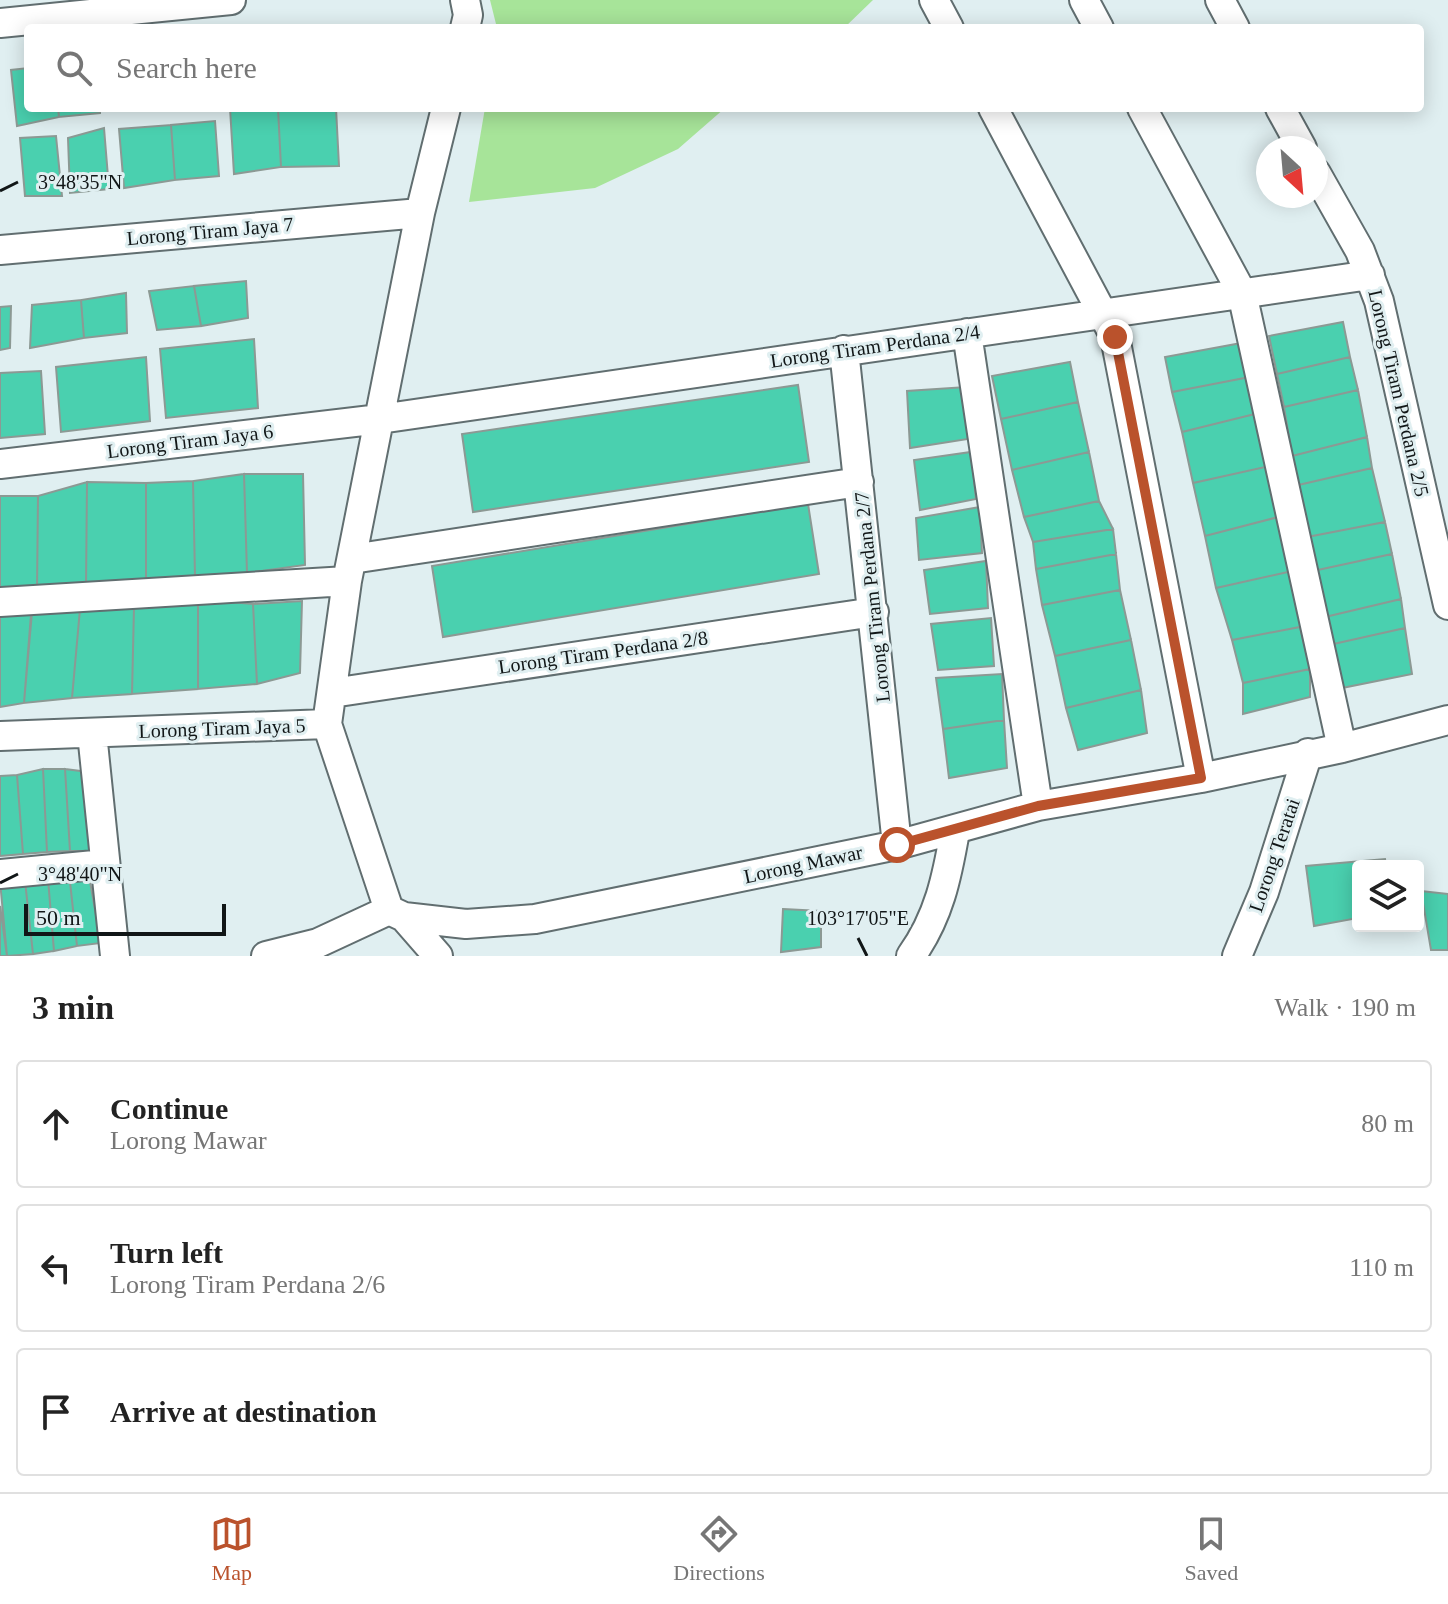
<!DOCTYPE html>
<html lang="en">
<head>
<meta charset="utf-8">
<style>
  :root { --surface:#fff; --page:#f2f2f2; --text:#222; --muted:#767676; --line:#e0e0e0; --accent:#ba522c }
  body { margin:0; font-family:"Times New Roman",serif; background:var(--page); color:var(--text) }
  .controls { position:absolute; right:24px; bottom:24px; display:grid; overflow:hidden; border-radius:8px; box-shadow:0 4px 20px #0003 }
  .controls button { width:72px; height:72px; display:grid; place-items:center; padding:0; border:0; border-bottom:2px solid var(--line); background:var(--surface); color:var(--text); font:40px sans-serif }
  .compass { position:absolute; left:1256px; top:136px; width:72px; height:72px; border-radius:50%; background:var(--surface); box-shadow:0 4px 20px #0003; rotate:154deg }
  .scale { position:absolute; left:24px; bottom:20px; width:202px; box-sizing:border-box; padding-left:8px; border:4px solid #111617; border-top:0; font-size:22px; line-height:28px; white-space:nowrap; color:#111617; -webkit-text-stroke:6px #e0eff1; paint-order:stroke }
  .stop { position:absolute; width:24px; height:24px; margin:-18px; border:6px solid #ba522c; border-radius:50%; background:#fff }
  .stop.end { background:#ba522c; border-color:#fff; box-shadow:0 2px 8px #0008 }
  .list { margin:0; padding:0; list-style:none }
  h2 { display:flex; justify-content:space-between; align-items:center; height:104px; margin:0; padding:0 32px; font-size:34px }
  h2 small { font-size:26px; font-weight:400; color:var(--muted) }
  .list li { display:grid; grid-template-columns:52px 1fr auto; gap:24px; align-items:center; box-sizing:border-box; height:128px; margin:0 16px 16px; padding:0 16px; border:2px solid var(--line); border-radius:8px }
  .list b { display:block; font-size:30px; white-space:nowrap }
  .list p { margin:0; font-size:26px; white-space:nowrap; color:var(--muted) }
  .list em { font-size:26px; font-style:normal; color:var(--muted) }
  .icon { flex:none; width:44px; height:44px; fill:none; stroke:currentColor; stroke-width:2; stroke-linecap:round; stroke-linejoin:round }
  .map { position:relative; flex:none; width:1448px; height:956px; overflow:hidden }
  .search { position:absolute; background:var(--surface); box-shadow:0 4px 20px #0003; left:24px; right:24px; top:24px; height:88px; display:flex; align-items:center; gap:20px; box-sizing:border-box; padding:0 28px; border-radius:8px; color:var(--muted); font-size:30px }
  .sheet { height:536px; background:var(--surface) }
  nav { display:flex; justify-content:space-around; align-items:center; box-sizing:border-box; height:112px; border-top:2px solid var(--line); background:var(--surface); font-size:22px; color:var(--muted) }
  nav a { display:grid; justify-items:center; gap:4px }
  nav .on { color:var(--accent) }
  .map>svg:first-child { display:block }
</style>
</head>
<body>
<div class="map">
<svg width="1448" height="956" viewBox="0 0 1448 956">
  <rect width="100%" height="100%" fill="#e0eff1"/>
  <path fill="#a7e499" d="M490 0H873L844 28H497Z
    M485 108H725L678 149 595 188 469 202Z"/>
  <path fill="#4ad0af" stroke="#8c9994" stroke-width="2" d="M28 68V108H58L59 117 17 126 11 70Z
    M58 108H100V113L59 117Z
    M230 108H278L281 167 234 174Z
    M278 108H336L339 166 281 167Z
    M215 121 219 176 175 180 171 125Z
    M171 125 175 180 124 188 119 129Z
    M104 128 109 189 70 193 68 138Z
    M56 136 62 196H25L20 138Z
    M246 281 248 318 201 326 194 286Z
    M194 286 201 326 157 330 149 291Z
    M126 293 127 333 84 338 81 300Z
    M81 300 84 338 30 348 32 305Z
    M11 306 10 348 0 350V307Z
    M1343 322 1350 357 1277 374 1269 336Z
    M254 339 258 408 166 418 160 349Z
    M1247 342 1255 376 1172 392 1165 357Z
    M146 357 150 421 61 432 56 367Z
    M1350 357 1358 390 1284 407 1277 374Z
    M1070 362 1078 402 1001 419 992 376Z
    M41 371 45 434 0 438V373Z
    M1255 376 1263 412 1182 432 1172 392Z
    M798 385 809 462 473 512 462 434Z
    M966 387 968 439 910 448 907 391Z
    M1358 390 1367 437 1292 456 1284 407Z
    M1078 402 1089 452 1012 470 1001 419Z
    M1263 412 1274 465 1193 483 1182 432Z
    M1367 437 1372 468 1294 486 1292 456Z
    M971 452 976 499 920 510 914 460Z
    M1089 452 1099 501 1024 517 1012 470Z
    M1274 465 1286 515 1205 536 1193 483Z
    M1372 468 1385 522 1307 537 1294 486Z
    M244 474H303L305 565 247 573Z
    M244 474 247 573 195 576 193 481Z
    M193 481 195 576 146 581V483Z
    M87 482 146 483V581L86 587Z
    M87 482 86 587 37 591 38 496Z
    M0 496H38L37 591 0 595Z
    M1099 501 1113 529 1033 542 1024 517Z
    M808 504 819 574 443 637 432 566Z
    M980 507 982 553 919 560 916 518Z
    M1286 515 1297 570 1216 588 1205 536Z
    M1385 522 1392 554 1313 571 1307 537Z
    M1113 529 1116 554 1036 569 1033 542Z
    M1116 554 1120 590 1042 605 1036 569Z
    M1392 554 1401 599 1325 617 1313 571Z
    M986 561 988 608 930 614 924 570Z
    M1297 570 1300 627 1232 640 1216 588Z
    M1120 590 1131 640 1055 656 1042 605Z
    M81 598 134 607 132 694 72 698Z
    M81 598 72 698 24 703 32 602Z
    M198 599 253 604 257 684 198 689Z
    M198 599V689L132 694 134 607Z
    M1401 599 1405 628 1329 645 1325 617Z
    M302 601 300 673 257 684 253 604Z
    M32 612 24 703 0 707V616Z
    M991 618 994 666 938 670 931 624Z
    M1300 627 1310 669 1243 683 1232 640Z
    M1405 628 1412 674 1337 689 1329 645Z
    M1131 640 1141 690 1066 708 1055 656Z
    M1310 669V697L1243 714V683Z
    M1002 674 1004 720 943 729 936 678Z
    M1141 690 1147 733 1078 750 1066 708Z
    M1004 720 1007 768 949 778 943 729Z
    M43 769H65L70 851 47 852Z
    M43 769 47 852 23 854 17 775Z
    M65 769 88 772 95 851H70Z
    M17 775 23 854 0 856V776Z
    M1385 859 1386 866H1358V918L1314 926 1306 866Z
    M89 876 101 943 77 946 70 882Z
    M48 879 54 951 33 954 25 881Z
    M48 879 70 882 77 946 54 951Z
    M0 881H25L33 954 7 956Z
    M1421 891 1448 894V950H1431Z
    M0 906 7 956H0Z
    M783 909 821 911V947L781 952Z"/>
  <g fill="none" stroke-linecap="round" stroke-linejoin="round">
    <defs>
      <path id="minor" d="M934 0 949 28
        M1084 0 1099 28
        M1220 0 1235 28
        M0 23 231 0
        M465 28 468 15 465 0
        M446 108 420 213 347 581 327 724 389 910 404 917 466 924 535 919 897 845 1038 806 1201 778 1342 748 1448 720
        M993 108 1115 337 1201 778
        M1142 108 1242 293 1342 748
        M1280 108 1302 148
        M1316 173 1360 251 1379 301 1448 605
        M0 250 420 213
        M967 333 1038 806
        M844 350 897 845
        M0 464 380 419 1370 275
        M352 559 859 482
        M0 602 347 581
        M332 693 874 612
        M92 733 115 956
        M0 736 327 724
        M0 874 105 864
        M404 917 438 956
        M266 956 318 943 389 910
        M911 956C939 917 947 877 955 831
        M1237 956 1264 892 1308 753"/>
    </defs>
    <use href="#minor" stroke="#616e70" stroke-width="32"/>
    <use href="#minor" stroke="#fff" stroke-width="28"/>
  </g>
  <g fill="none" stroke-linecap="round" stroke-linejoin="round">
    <path stroke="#ba522c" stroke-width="10" d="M897 845 1038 806 1201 778 1115 337"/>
  </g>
  <path fill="none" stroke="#111617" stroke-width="3" d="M0 191 18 182M0 883 18 874M858 938 867 956"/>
  <g text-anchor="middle" stroke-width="6" stroke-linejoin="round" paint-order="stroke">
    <g font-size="20" fill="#111617" stroke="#e0eff1">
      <text transform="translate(210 231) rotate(-5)" y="7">Lorong Tiram Jaya 7</text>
      <text transform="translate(875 346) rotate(-8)" y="7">Lorong Tiram Perdana 2/4</text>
      <text transform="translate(1399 393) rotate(77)" y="7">Lorong Tiram Perdana 2/5</text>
      <text transform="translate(190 441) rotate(-7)" y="7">Lorong Tiram Jaya 6</text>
      <text transform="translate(872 597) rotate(-96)" y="7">Lorong Tiram Perdana 2/7</text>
      <text transform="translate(603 652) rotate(-8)" y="7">Lorong Tiram Perdana 2/8</text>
      <text transform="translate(222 728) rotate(-2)" y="7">Lorong Tiram Jaya 5</text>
      <text transform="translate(1274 855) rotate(-71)" y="7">Lorong Teratai</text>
      <text transform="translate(803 864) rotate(-12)" y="7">Lorong Mawar</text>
    </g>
  </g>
  <g font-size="20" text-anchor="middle" fill="#111617" stroke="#e0eff1" stroke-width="6" stroke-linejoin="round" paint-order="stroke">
    <text x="80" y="189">3°48'35"N</text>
    <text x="80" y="881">3°48'40"N</text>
    <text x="858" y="925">103°17'05"E</text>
  </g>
</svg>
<div class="controls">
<button><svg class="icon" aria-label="layers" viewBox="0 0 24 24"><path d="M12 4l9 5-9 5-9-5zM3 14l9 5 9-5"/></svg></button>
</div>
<svg class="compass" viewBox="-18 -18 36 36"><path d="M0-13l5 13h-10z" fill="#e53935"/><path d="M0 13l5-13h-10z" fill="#767676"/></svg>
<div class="scale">50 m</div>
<div class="stop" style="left:897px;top:845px"></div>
<div class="stop end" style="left:1115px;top:337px"></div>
<div class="search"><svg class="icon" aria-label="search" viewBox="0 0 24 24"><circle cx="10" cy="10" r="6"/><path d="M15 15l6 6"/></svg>Search here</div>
</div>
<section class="sheet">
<h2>3 min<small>Walk · 190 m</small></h2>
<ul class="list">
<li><svg class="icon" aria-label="ahead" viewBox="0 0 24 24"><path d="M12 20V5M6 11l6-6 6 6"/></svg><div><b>Continue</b><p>Lorong Mawar</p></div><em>80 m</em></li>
<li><svg class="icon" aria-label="left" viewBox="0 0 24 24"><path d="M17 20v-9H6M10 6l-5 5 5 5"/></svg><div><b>Turn left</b><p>Lorong Tiram Perdana 2/6</p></div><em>110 m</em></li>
<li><svg class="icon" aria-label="arrive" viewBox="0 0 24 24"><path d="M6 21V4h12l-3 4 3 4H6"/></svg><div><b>Arrive at destination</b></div></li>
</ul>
</section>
<nav>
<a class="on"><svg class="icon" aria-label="map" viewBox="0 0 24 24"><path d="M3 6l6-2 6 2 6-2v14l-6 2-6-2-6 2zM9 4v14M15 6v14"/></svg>Map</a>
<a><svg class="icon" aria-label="directions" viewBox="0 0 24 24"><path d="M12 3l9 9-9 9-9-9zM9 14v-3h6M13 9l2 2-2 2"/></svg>Directions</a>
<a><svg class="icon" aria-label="saved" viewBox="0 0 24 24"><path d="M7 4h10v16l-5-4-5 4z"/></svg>Saved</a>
</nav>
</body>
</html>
